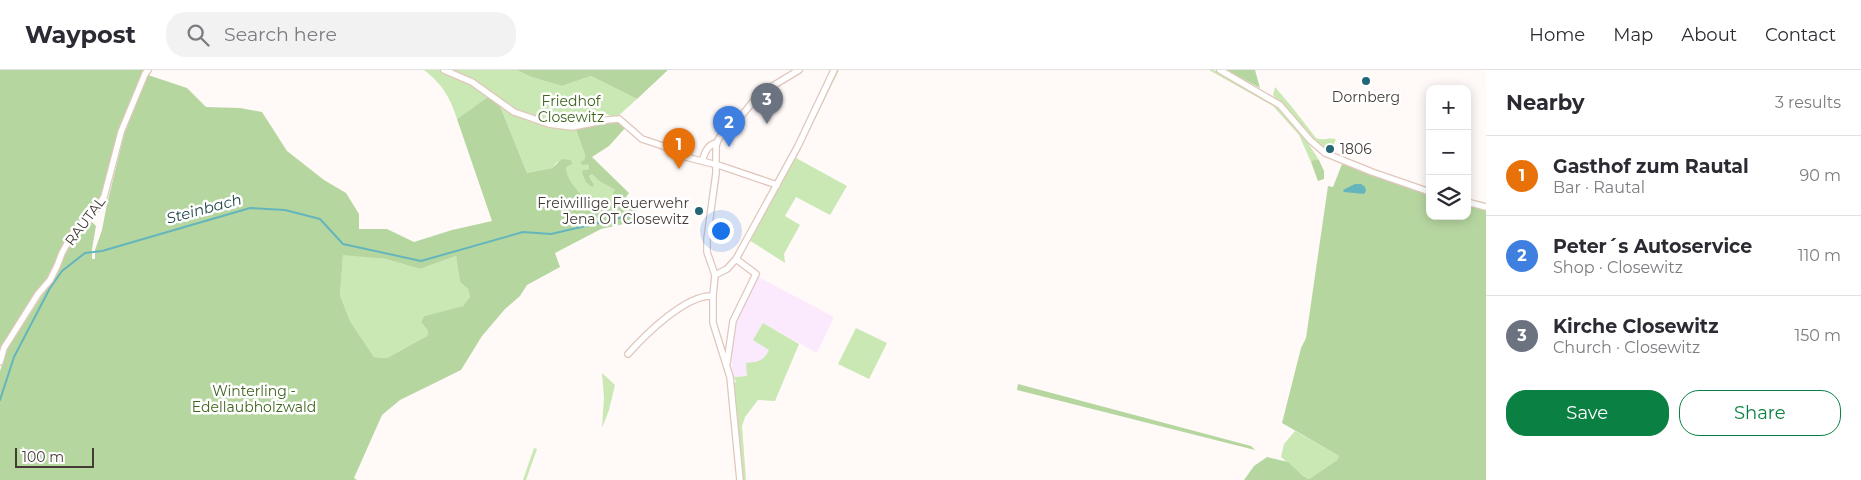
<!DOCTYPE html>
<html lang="en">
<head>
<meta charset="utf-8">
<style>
  :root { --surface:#fff; --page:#f2f2f3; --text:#2b2b33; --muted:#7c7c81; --line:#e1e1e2; --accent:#0b8043 }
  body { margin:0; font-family:Montserrat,sans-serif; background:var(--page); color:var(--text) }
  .controls { position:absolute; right:15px; top:15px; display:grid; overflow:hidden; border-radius:10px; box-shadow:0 2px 12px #0003 }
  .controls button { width:45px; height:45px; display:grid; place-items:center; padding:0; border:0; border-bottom:1px solid var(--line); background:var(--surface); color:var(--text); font:25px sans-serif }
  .scale { position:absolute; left:15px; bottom:12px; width:79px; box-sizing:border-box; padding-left:5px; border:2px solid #453a35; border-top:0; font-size:14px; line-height:18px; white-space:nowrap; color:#453a35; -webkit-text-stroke:4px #fff; paint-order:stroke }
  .you { position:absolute; left:720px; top:160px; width:18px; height:18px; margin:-12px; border:4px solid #fff; border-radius:50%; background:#1a73e8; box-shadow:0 0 0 8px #1a73e833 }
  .badge { display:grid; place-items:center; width:32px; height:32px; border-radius:50%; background:var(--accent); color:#fff; font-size:16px; font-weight:700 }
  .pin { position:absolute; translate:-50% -41px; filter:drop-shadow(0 1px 2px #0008) }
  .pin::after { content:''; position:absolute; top:26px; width:18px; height:15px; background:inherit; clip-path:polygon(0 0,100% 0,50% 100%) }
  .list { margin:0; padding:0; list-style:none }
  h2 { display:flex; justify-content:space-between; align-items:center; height:65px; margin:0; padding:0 20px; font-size:21px }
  h2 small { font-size:16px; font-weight:400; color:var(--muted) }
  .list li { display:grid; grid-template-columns:32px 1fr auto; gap:15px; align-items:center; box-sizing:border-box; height:80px; padding:0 20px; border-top:1px solid var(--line) }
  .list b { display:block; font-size:19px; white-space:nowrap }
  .list p { margin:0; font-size:16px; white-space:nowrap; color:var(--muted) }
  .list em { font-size:16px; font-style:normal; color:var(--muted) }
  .actions { display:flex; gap:10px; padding:15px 20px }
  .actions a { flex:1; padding:11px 0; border:1px solid var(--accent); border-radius:20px; text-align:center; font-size:18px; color:var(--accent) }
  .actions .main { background:var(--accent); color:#fff }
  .icon { flex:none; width:28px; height:28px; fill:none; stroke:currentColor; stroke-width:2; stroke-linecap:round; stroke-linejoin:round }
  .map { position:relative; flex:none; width:1486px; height:410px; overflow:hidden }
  header { display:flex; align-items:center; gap:30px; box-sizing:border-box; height:70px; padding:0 25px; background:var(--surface); border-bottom:1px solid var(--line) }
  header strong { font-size:24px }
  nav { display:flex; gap:28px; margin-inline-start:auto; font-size:18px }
  .search { width:350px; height:45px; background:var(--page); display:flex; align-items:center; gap:12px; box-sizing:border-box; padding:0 18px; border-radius:20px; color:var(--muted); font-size:19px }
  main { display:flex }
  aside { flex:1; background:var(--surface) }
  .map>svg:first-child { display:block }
</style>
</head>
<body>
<header>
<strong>Waypost</strong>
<div class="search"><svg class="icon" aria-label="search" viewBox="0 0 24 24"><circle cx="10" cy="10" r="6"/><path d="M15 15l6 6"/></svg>Search here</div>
<nav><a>Home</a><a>Map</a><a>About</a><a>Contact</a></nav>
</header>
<main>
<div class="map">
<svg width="1486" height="410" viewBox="0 0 1486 410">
  <rect width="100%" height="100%" fill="#fff9f7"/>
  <path fill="#fbeafd" d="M758 207 834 247 817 283 763 253 770 280 766 287 747 306 732 307 731 273 735 251Z"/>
  <path fill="#cae8b4" d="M424 0H440L472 14 489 26 457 49C450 27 442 14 424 0Z
    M449 0H517L531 7 562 16 591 6 637 29 617 47H613L600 41 602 47 599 49 561 54 514 40Z
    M836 0H839L796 88 847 116 830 145 796 127 785 146 800 155 784 184 785 193 749 170Z
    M1209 0H1214L1275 35 1302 64 1319 90 1314 89 1311 92 1299 65 1273 36Z
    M1275 17 1292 37 1316 68C1322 71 1329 67 1336 69L1330 83 1319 76 1273 25Z
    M500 36C519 50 553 60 576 60L585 85V89L580 92 588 93 589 97 588 100H583L594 115 589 106 592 104 599 111 615 120 614 130 593 136C582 126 567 112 566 97L557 92 552 98 527 103Z
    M343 184 386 189 420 199 456 186 460 212 468 219 470 227 464 236 424 246 421 252 428 261 427 266 387 288 374 287 350 251 340 225Z
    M763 253 799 274 775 331 758 330 745 347 742 356 746 410H743L733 313 736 312 734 307 747 306 746 293C758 292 764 291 769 280L753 270Z
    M856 258 887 273 869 309 838 294Z
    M602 303 615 315 609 340 602 358 604 327Z
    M1295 361 1339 386 1337 390 1309 409 1303 406 1281 387 1284 374Z
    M534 378 537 379 526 410H523Z"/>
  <path fill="#b6d6a0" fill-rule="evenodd" d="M0 0H145L118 61 101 126 96 135 71 160 47 208 35 224 0 283Z
    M517 0H668L637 29 591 6 562 16 531 7Z
    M1226 0H1255L1260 18Z
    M148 5 187 18 206 37 240 38 262 42 287 81 324 110 346 123 359 144V159H387L414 172 452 160 492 151 457 49 489 26 500 36 527 103 552 98 562 89 571 90 572 94 566 97C567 112 582 126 593 135L614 130 613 123 615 120 599 111 592 104 589 106 594 115 592 117 586 112 582 103 583 100H588L589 97 588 94 583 95 580 92 585 89V85L576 60C591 56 613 46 626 57L609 76 592 87 629 123 626 127 637 135V151L601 159 555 183 560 197 527 215 520 226 505 239 482 266 461 300 400 330 382 345 354 408 357 410H0V301L7 279 60 198C66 179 74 162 92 152L96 156 92 179V189H95V180L102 160 107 134 125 61ZM343 185 386 189 420 199 456 186 460 212 468 219 470 227 463 236 424 246 421 252 428 261 427 266 387 288 374 287 350 251 340 225Z
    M1314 89 1319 90 1324 101V109L1318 111 1311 92Z
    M1342 94 1430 123V146H1467V134L1486 139V410H1244L1254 396 1267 387 1288 392 1303 406 1309 409 1337 390 1339 386 1282 353 1301 278 1306 268 1328 116 1333 117Z
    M1018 314 1251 376 1255 380 1017 320Z"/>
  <path fill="#64b5bc" d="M1355 114H1361L1365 117 1366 121 1364 124 1344 122 1343 120Z"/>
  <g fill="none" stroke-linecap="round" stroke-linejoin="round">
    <path stroke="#64b5bc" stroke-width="2" d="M0 330 14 287 50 218 62 201 85 183 102 181 250 138 285 140 320 149 343 174 421 191 523 162 551 164 633 145"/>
    <defs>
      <path id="minor" d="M444 0 472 12 514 42 549 54 572 57 607 50 619 49 642 69 663 76 682 86 721 96 777 115
        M1220 0 1280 35 1310 70 1325 83 1372 102 1430 122
        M702 91C705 83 707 75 716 73
        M1467 132 1486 137
        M715 205 727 199 736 189 798 76 834 0
        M628 284C645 265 686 224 713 226
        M0 292 4 278 38 224 50 210 57 196 62 183 74 161 96 139 104 127 121 62 145 4 148 0
        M727 293 733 251 756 204 736 189
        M740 410 730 307 713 253V226L715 205 707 182V169L716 103V76L718 70 724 61 743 44 755 29 766 20 799 0"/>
    </defs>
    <use href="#minor" stroke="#e1c6bb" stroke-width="8"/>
    <use href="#minor" stroke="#fff" stroke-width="5.5"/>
  </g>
  <g fill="#236678" stroke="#fff" stroke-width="2">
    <circle cx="1366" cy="11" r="5"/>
    <circle cx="1330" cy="79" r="5"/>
    <circle cx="699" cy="141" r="5"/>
  </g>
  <g text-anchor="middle" stroke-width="5" stroke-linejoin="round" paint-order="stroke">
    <g font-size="14" fill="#453a35" stroke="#fff">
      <text x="1366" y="32">Dornberg</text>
      <text x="1340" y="84" text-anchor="start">1806</text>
      <text x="689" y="138" text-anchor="end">Freiwillige Feuerwehr<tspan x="689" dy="16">Jena OT Closewitz</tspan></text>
    </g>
    <g font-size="14" fill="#3f641b" stroke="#fff">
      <text x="571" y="36">Friedhof<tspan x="571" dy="16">Closewitz</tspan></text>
      <text x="254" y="326">Winterling -<tspan x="254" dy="16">Edellaubholzwald</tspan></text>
    </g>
    <g font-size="14" fill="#453a35" stroke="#fff">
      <text transform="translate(85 151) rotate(-53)" y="5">RAUTAL</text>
    </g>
    <g font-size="15" font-style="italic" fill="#21474b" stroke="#fff">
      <text transform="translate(204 139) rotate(-15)" y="5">Steinbach</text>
    </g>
  </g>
</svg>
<div class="controls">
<button>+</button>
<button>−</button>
<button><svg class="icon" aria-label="layers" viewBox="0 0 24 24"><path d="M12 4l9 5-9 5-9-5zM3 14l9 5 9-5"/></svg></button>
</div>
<div class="scale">100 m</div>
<div class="you"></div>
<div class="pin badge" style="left:679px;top:99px;background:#e8710a">1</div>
<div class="pin badge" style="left:729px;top:77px;background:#3f7fe0">2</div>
<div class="pin badge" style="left:767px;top:54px;background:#6b7280">3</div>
</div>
<aside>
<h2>Nearby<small>3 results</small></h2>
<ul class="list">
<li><span class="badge" style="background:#e8710a">1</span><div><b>Gasthof zum Rautal</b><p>Bar · Rautal</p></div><em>90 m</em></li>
<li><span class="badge" style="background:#3f7fe0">2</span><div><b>Peter´s Autoservice</b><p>Shop · Closewitz</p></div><em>110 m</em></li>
<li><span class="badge" style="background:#6b7280">3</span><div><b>Kirche Closewitz</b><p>Church · Closewitz</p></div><em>150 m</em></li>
</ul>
<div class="actions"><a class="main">Save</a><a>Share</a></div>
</aside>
</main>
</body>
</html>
